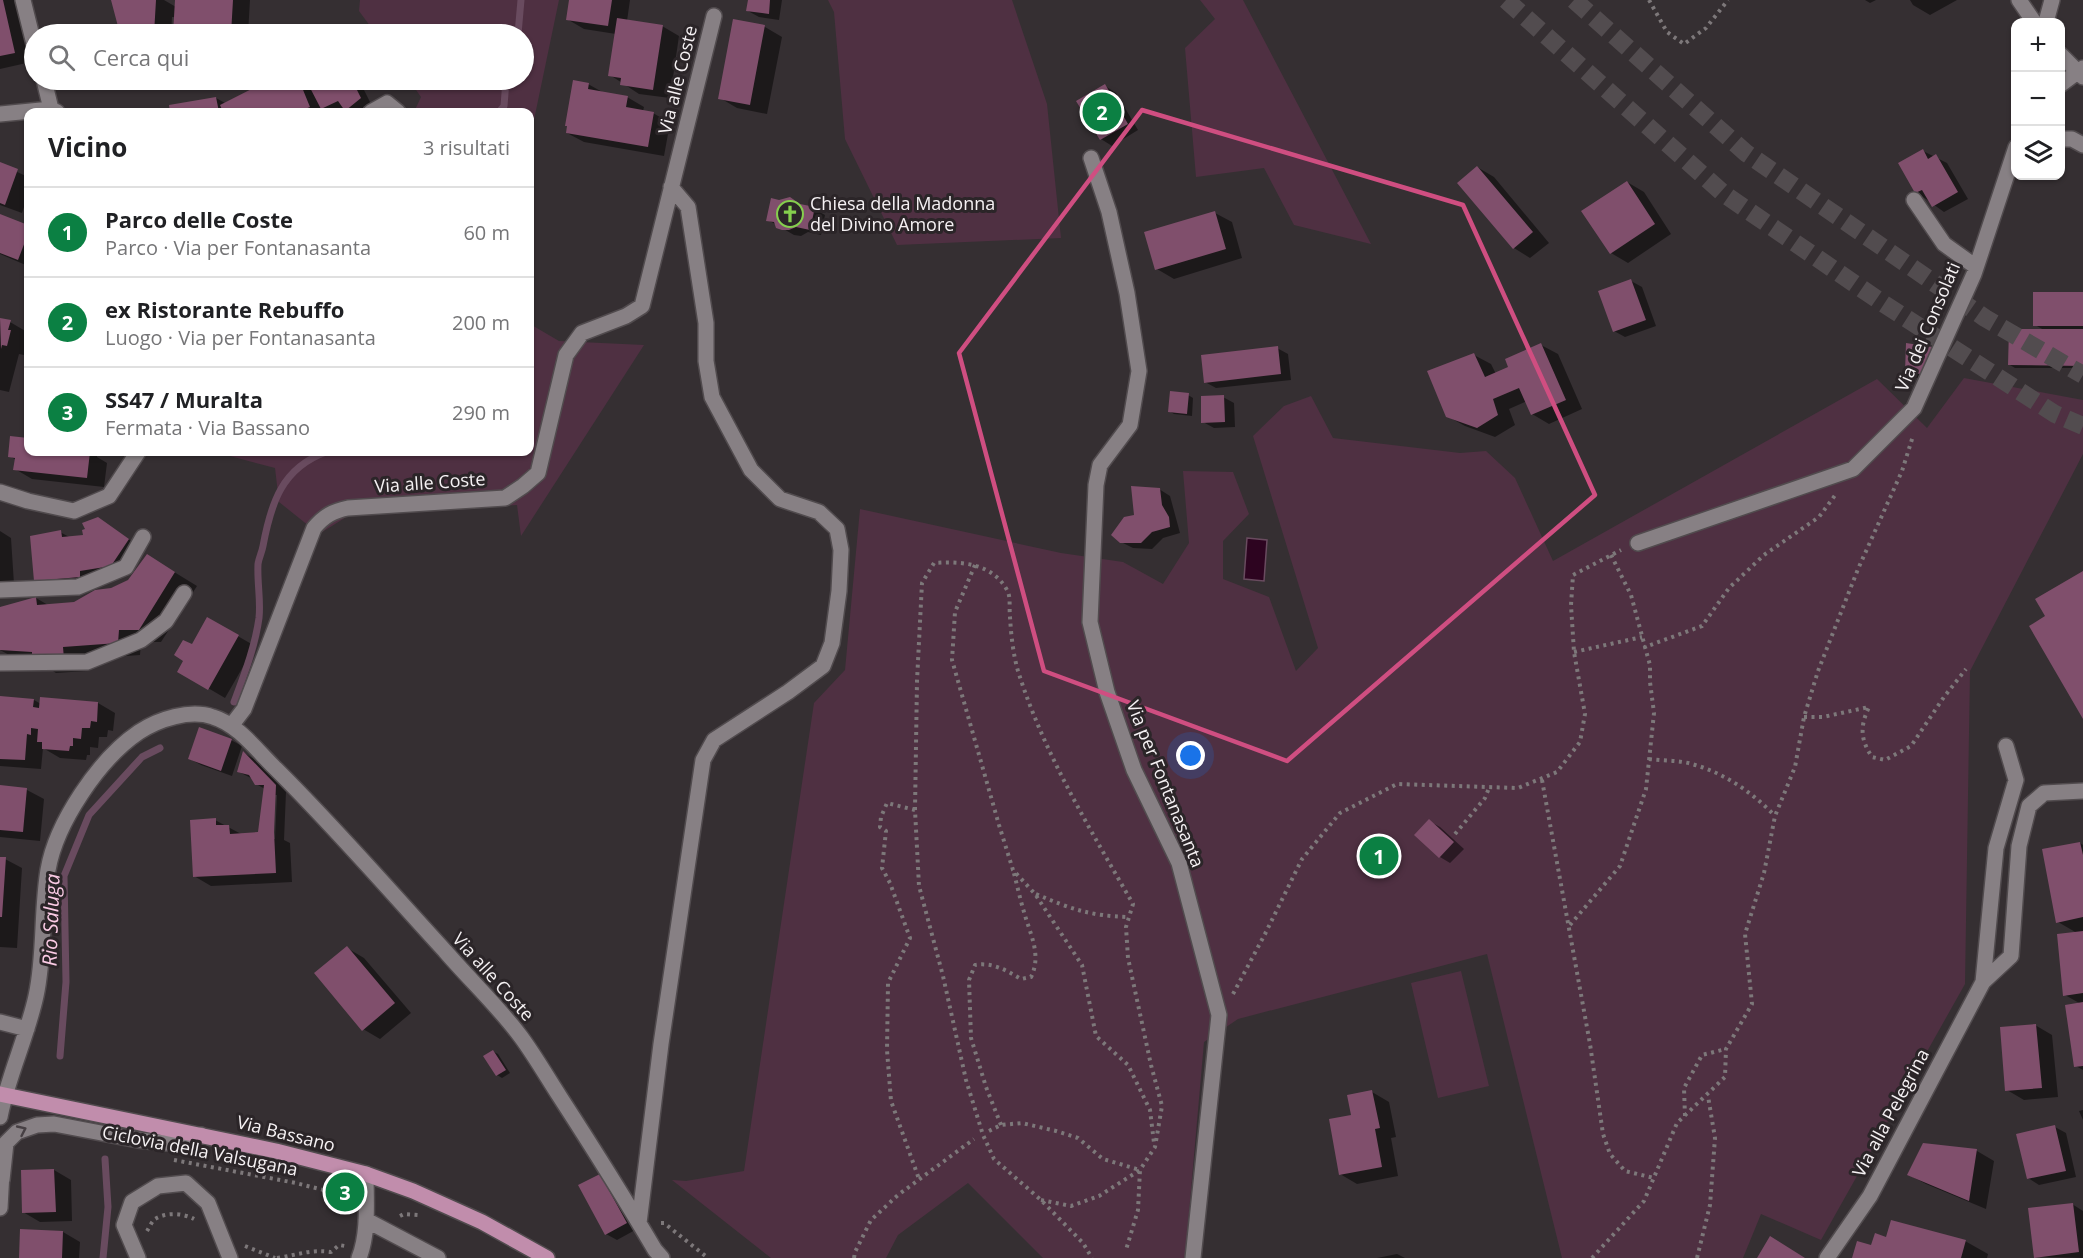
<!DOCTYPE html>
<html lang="it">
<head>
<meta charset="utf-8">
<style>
  :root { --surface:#fff; --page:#f2f2f2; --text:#202124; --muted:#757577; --line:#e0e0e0; --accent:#0b8043 }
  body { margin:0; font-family:"Open Sans",sans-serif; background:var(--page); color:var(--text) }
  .controls { position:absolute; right:18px; top:18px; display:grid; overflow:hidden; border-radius:12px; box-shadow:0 2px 4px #0004 }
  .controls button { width:54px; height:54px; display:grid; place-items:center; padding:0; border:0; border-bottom:2px solid var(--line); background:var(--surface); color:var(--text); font:30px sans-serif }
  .you { position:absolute; left:1191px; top:756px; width:21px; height:21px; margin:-15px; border:4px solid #fff; border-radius:50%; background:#1a73e8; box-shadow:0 0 0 9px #1a73e833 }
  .badge { display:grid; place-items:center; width:39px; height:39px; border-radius:50%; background:var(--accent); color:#fff; font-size:20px; font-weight:700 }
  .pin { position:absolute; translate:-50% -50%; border:3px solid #fff; box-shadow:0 2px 6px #0006 }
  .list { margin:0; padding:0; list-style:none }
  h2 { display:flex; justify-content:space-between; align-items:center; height:78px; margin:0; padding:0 24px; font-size:26px }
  h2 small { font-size:20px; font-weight:400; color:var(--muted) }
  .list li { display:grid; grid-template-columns:39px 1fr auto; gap:18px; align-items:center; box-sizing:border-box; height:90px; padding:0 24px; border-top:2px solid var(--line) }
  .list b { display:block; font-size:22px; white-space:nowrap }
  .list p { margin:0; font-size:20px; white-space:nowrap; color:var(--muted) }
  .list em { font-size:20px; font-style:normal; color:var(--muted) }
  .icon { flex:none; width:33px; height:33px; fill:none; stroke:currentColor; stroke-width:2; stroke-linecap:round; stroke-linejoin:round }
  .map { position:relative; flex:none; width:2083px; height:1258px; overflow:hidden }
  .search { position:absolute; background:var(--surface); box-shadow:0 2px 4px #0004; left:24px; top:24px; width:510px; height:66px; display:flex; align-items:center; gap:15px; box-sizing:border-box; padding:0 21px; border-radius:33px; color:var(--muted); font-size:22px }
  .panel { position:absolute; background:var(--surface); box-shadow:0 2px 4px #0004; left:24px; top:108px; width:510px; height:348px; border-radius:12px }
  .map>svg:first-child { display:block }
</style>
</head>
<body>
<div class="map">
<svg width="2083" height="1258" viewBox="0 0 2083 1258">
  <rect width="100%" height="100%" fill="#352f32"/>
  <path fill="#4f3042" d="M360 0H559L530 139V112H414L421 97 409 80H524V34H376L359 11Z
    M828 0H1012L1047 104 1061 238 897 245 845 139 834 12Z
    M1200 0H1243L1371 244 1294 225 1264 168 1196 177 1185 48 1215 19Z
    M530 324 559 341 644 345 521 536 517 505 351 514 319 534 279 502 275 468 215 452H530Z
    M1964 378 2083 400V454L1970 671 1965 984 1821 1240 1761 1214 1743 1258H1562L1487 954 1238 1019 1204 1042 1185 1258H1043L968 1183 898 1235 886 1258H771L672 1180 686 1181 744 1171 814 703 845 670 860 509 1061 553 1123 562 1163 584 1189 543 1183 471 1233 472 1249 514 1223 541V579L1269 597 1296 671 1318 648 1253 436 1284 406 1311 396 1333 438 1460 453 1486 451 1515 478 1553 561 1877 379 1927 428Z
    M1461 971 1489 1086 1438 1098 1411 983Z"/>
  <path fill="#2d0420" stroke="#694b5f" stroke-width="1.5" d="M1247 538 1267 540 1264 581 1244 579Z"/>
  <path fill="#0007" fill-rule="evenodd" d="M0 0H17L31 62 0 69Z
    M113 0H164L176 7V0H250L248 34H174L175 17H172L171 34H121Z
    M570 0H630L627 21 662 26 679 36 670 98 639 94 610 75 616 34 584 29 567 19Z
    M749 0H782L779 20 759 17 748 11Z
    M1865 0H1876L1870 3Z
    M1910 0H1957L1930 15 1913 5Z
    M735 21 765 27 782 37 767 114 737 108 720 98Z
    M134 80H168V90L149 88Z
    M273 80H359L371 104 361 112H350L345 109 337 112H330L323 108 324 112H172L171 106 216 98 225 103Z
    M588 84 604 93 627 97 644 107 643 111 653 113 670 123 664 156 584 142 567 133Z
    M1105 86 1116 93 1138 130 1112 146 1101 139Z
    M1923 151 1947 163 1968 199 1944 212 1916 192Z
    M0 164 28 177V195L22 213 0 205Z
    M1477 167 1494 177 1549 243 1530 258 1514 248Z
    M1627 182 1644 192 1671 234 1628 263 1611 253Z
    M802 206 814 209 825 215 821 235 808 232 801 236 794 235 768 220Z
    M1215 213 1232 222 1242 258 1174 279 1157 269Z
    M0 215 28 227V266L0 254Z
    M1631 281 1642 287 1656 326 1625 337 1614 331Z
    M2083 294V368H2015L2010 365 2044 330 2035 325Z
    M0 320 10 322 27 332 25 340 27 342 24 355 19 354 9 392 0 390Z
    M1541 345 1558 354 1582 409 1549 424 1532 414 1527 401 1509 409 1515 425 1495 437 1465 426 1447 416 1474 355 1491 364 1496 374 1510 368Z
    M1277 348 1288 354 1291 380 1216 388 1205 382Z
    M1931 348 1942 355 1932 379 1917 378 1906 372Z
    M1188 395 1193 398 1192 416 1174 414 1169 411Z
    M1223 397 1234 403 1235 427 1214 428 1203 422Z
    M12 438 28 440V452H97V457L107 463 104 487 32 479 15 469 16 460 10 456Z
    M1159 489 1170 496 1180 533 1163 538 1152 549 1133 548 1121 542 1135 516Z
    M98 519 145 550 128 575 97 580 53 590 36 580 60 532 71 538 85 536Z
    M0 531 11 538 14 584 0 585Z
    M148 556 197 586 161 642H141L140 655 85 659 86 671 56 673 40 663 22 662 0 650V609L36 598 48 605 74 603 129 581Z
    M208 619 255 646 225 698 179 671Z
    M0 698 34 700 41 704 98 703 115 713 113 731 108 730 107 737H99L98 748 90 747V755H87L86 760 60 758 43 748 41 769 0 766Z
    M231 740 242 746 232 776 201 765 190 759Z
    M244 753 254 759 286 792 284 840 290 843 292 882 211 886 194 876 215 820 243 835 259 834 265 789 256 784 253 779 239 772ZM274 795H277L275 839H272Z
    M0 787 27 790 44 799 40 841 0 837Z
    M1429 821 1440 827 1464 849 1450 863 1440 857Z
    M2080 843 2083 845V1070L2076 1066 2081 1004 2065 995 2077 933 2058 922Z
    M0 858 5 859 22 868 17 948 0 947Z
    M347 948 364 958 411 1013 380 1039 363 1029Z
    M2035 1025 2052 1035 2058 1097 2024 1100 2007 1090Z
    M494 1052 498 1054 510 1073 502 1078 497 1075Z
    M1372 1092 1389 1102 1396 1137 1391 1138 1398 1176 1357 1184 1340 1174 1353 1116Z
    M2083 1110V1120L2079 1111Z
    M2055 1127 2066 1133 2076 1177 2039 1185 2028 1178Z
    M1924 1145 1977 1151 1994 1161 1986 1209 1926 1184 1909 1175Z
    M54 1170 71 1180 72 1221 40 1222 23 1212Z
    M600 1175 611 1182 637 1229 617 1240 606 1234Z
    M2072 1204 2083 1211V1258L2036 1257Z
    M22 1230 63 1232 80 1242 79 1258H20Z
    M1887 1239 1965 1241 1988 1254 1987 1258H1853Z
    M1397 1254 1405 1258H1377Z"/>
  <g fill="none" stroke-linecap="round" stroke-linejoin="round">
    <path stroke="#694b5f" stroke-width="7" d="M518 34 521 0
      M499 112 504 106 506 80
      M234 702C244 675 255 647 259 618 261 600 257 583 258 564 259 557 262 552 263 546 271 503 282 468 326 452
      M60 1056 66 982 64 876 89 815 142 757 160 748
      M103 1258 108 1207 105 1159"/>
  </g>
  <path fill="#804f6c" d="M0 0H3L15 53 0 56Z
    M111 0H156L154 34H120Z
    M175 0H233L231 34H173Z
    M569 0H612L608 26 566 20Z
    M748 0H770L769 14 746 11Z
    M617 18 663 25 653 90 620 85 621 78 608 76Z
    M733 19 765 25 750 105 718 99Z
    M269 80H299L310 107 298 112H223L220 105Z
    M306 80H352L361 98 345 111 338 101 321 109Z
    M573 80 589 83 588 89 628 96 626 107 654 112 648 147 566 133 567 126H565Z
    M1105 84 1128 124 1100 140 1076 101Z
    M216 97 219 112H170L169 105Z
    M1923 149 1928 159 1936 154 1958 192 1932 207 1922 190 1915 193 1898 163Z
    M0 162 18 169 5 205 0 203Z
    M1477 166 1533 232 1513 249 1457 183Z
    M1627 181 1655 224 1610 254 1581 211Z
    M790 197 800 204 815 207 810 230 796 227 789 230H782L776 228 774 222 766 221 771 198 779 200Z
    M1215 211 1226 249 1155 270 1144 232Z
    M0 214 28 225V234L18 260 0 253Z
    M1631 279 1646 320 1613 332 1598 291Z
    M2033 292H2083V326H2033Z
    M0 318 11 320 8 330H11L7 346 2 345 1 349Z
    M2009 329H2083V366L2008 365Z
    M1541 343 1566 400 1531 415 1519 388 1493 399 1498 415 1477 428 1446 417 1427 371 1474 353 1485 377 1508 367 1505 359Z
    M1906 343 1932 347 1921 374 1905 372Z
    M1278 346 1281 374 1204 383 1201 355Z
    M1170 391 1189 393 1187 414 1168 412Z
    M1224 395 1225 422 1201 423V396Z
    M10 436 28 438V452H90L87 478 13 470 15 458 8 457Z
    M1131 486 1160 488 1162 505 1169 517 1170 527 1152 532 1141 543H1120L1111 535 1124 517 1134 515Z
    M98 517 129 539 111 566 80 571V577L34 581 30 536 61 530 62 537 83 535 82 530 85 529 82 523Z
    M147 554 175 572 139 630H119L118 643 63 647 64 659 32 661V652L0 650V607L36 597 37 605 74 602 95 590 111 588 128 580Z
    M2083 571V719L2029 626 2045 616 2035 599Z
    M207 617 239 635 208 690 177 672 183 661 174 655 183 640 192 644Z
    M0 696 34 699 33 707 39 708 40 697 98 702 97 722 91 721 90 728H82L81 739 73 738V746H70L69 751 42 749V742H37L38 729 31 728V735L27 734 25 760 0 759Z
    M199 727 232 739 221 771 188 759Z
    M243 751 276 785 274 832 276 873 193 877 190 820 216 818V825H229L230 834 258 832 264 785H255L249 775 237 772Z
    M0 785 27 788 23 832 0 830Z
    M1429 819 1454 842 1439 858 1414 835Z
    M2080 842 2083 855V917L2056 923 2042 849Z
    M0 857H6L2 917H0Z
    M2083 931V993L2063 996 2057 934Z
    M347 946 395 1003 362 1031 314 973Z
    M2083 1002V1066L2074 1067 2065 1005Z
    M2036 1024 2042 1088 2005 1091 2000 1027Z
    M493 1050 506 1070 496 1076 483 1056Z
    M1372 1090 1380 1128 1375 1129 1382 1167 1339 1175 1329 1119 1351 1115 1347 1095Z
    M2055 1125 2066 1171 2027 1179 2016 1134Z
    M1923 1143 1977 1149 1969 1201 1907 1175Z
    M54 1169 56 1212 22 1213 21 1170Z
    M600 1174 627 1223 605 1235 578 1185Z
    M2073 1203 2079 1252 2034 1258 2028 1208Z
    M1891 1220 1966 1240 1961 1258H1852L1857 1241 1871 1245 1875 1233 1886 1237Z
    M20 1229 63 1231 62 1258H19Z
    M1770 1236 1805 1258H1757Z"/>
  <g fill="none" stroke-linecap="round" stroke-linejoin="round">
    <path stroke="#524c4f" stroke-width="18" stroke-dasharray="18 9" stroke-linecap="butt" d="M1506 0 1724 194 1884 304 2055 414 2083 426
      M1574 0 1746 153 1985 318 2083 375"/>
    <defs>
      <path id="minor" d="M23 0 34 44
        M2019 0 2034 22
        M2046 22 2052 0
        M2060 54 2083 77
        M44 80 51 109 57 112
        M2060 85 2083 68
        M371 112 387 103 398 112
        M0 114 51 109
        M2060 139H2072L2083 145
        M1091 158 1109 212 1127 293 1139 371 1130 425 1100 465 1096 485 1090 622 1107 692 1134 770 1179 863 1219 1015 1193 1258
        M1914 200 1944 244 1976 267
        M0 492 28 501 74 511 109 496 138 452
        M1638 543 1853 469 1914 408 1974 274 2016 147
        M0 590 78 587 126 567 143 537
        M0 663 87 662 141 640 166 621 184 593
        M231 726 244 709 314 528C324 516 333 511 348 508L505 498 523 486 538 473 566 355 582 333 626 316 642 306 714 16
        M1983 982 1996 848 2016 780 2006 746
        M0 1022 27 1029
        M0 1117C8 1076 27 1037 36 996 45 955 41 912 48 870 56 823 99 759 139 732 159 719 190 709 213 717 237 724 256 749 273 766 333 825 388 889 445 951 469 979 499 1007 521 1037 535 1056 547 1077 560 1097 593 1148 625 1199 655 1250L662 1258
        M2 1180 6 1143 17 1132 37 1125 54 1124 138 1140 166 1143 201 1135
        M0 1208 2 1172
        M366 1220 438 1258
        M639 1223 661 1044 703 760 714 740 788 692 823 666 832 643 839 591 841 550 837 529 819 512 780 499 751 470 712 397 706 361V323L688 207 671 187
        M138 1258 124 1225 132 1202 158 1186 186 1183 208 1203 230 1258
        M359 1258C369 1232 366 1202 366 1174
        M1827 1258 1870 1196 1983 982 2011 956 2019 846 2029 806 2044 793 2083 791"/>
      <path id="major" d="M0 1094 276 1151 366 1174 413 1191 482 1222 547 1258"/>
    </defs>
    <use href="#minor" stroke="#514b4e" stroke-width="18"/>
    <use href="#major" stroke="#514b4e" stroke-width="18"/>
    <path stroke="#7d787a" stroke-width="4" stroke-dasharray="3 4.5" stroke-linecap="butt" d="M1649 0 1667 32 1684 44 1706 28 1728 0
      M1611 555 1631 595 1645 647
      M975 565 955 612 952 660 999 825 1013 870 1035 894 1082 965 1096 1036 1128 1065 1150 1110 1154 1143
      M1574 652 1642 637
      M1804 717H1823L1869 707C1860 726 1860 739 1872 757L1885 760 1911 746 1944 697 1966 669
      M1649 759C1663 761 1678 760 1692 764 1724 773 1752 792 1775 816
      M1542 780 1590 1044 1603 1134 1610 1154 1625 1171 1654 1178
      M915 810 887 803 881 817 880 827 886 831 882 868 890 883 910 938 888 983 887 1050 891 1101 919 1179
      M1455 834 1485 798 1489 788
      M1036 894C1071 909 1090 916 1129 917
      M1570 925 1620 866 1646 789 1654 713 1650 682V665L1645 647 1702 626 1729 588 1764 555 1819 517 1836 494
      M1233 994 1265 934 1302 859 1340 813 1397 784 1518 788 1557 772 1580 742 1585 714 1574 652 1571 605 1573 575 1621 550
      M1685 1116 1684 1088 1702 1055 1726 1049
      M1001 1125 986 1087 971 1038 969 980 975 965C992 962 1006 970 1021 979L1031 977C1042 955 1030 934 1024 912 1020 899 1017 884 1013 870
      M989 1131 1001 1125 1022 1123 1056 1131 1078 1138 1103 1159 1140 1170 1138 1210 1126 1250
      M174 1160 296 1183 335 1193 341 1197 348 1205
      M1041 1200 1071 1206 1099 1196 1140 1170 1155 1147 1162 1106 1151 1065 1128 958 1126 927 1133 904C1090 829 1044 754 1018 671 1013 654 1011 634 1010 617 1009 609 1011 596 1007 590 992 563 961 561 934 563L922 583 917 681 915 810 919 886 943 976 966 1080 983 1135 994 1159 1041 1200 1083 1243 1092 1258
      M400 1216 404 1214 418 1215
      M661 1223H664L708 1258
      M147 1231C149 1228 152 1221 155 1219 166 1212 183 1213 194 1219
      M245 1246 275 1258
      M277 1258C297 1255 311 1249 331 1252L339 1245 345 1246
      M854 1258 855 1252 871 1220 898 1195 974 1139
      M1592 1258 1644 1201 1677 1123 1725 1077 1726 1049 1752 1004 1745 934 1764 873 1775 816 1795 767 1804 717 1818 671 1858 569 1902 471 1913 436
      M1697 1258 1710 1205 1715 1138 1708 1096"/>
    <use href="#minor" stroke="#878084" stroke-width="15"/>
    <use href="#major" stroke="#c18dac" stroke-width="15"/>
  </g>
  <defs><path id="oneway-chevron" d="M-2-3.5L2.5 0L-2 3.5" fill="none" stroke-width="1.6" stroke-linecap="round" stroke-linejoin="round" transform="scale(1.5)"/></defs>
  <use stroke="#474044" href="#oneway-chevron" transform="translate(22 1130) rotate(-25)"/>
  <path fill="none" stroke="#cf4e81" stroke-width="4.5" stroke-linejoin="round" d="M1142 110 1463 205 1595 495 1287 761 1044 671 959 353Z"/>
  <defs>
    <symbol id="church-ring" viewBox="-11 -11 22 22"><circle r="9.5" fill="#2b2528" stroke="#85cf4d" stroke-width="1.5"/><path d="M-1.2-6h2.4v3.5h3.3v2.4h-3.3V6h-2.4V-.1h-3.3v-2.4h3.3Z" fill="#85cf4d"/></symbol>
  </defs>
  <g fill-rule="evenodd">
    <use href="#church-ring" x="775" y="199" width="30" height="30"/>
  </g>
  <g text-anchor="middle" stroke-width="6" stroke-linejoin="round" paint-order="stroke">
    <g font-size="18" fill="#f5f1f3" stroke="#2b2528">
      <text transform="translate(678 80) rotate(-76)" y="6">Via alle Coste</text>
      <text transform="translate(1928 327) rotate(-67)" y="6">Via dei Consolati</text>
      <text transform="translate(430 483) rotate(-4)" y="6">Via alle Coste</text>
      <text transform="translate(1165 784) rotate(68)" y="6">Via per Fontanasanta</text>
      <text transform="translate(493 977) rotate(48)" y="6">Via alle Coste</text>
      <text transform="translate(1891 1113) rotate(-62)" y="6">Via alla Pelegrina</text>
      <text transform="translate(286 1134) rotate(14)" y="6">Via Bassano</text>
      <text transform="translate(200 1151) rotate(11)" y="6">Ciclovia della Valsugana</text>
    </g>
    <g font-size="18" fill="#f5f1f3" stroke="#2b2528" text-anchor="start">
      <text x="810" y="210">Chiesa della Madonna<tspan x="810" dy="21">del Divino Amore</tspan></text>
    </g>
    <g font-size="20" font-style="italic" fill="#fbcbe5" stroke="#2b2528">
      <text transform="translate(51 920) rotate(-88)" y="7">Rio Saluga</text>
    </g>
  </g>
</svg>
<div class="controls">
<button>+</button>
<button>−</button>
<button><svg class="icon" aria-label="layers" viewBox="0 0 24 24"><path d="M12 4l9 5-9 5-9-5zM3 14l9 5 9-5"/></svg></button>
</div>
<div class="you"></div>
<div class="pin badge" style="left:1379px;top:856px">1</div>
<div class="pin badge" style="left:1102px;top:112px">2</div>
<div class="pin badge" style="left:345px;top:1192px">3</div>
<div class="search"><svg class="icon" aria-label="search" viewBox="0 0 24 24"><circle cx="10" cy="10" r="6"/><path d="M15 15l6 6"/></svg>Cerca qui</div>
<section class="panel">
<h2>Vicino<small>3 risultati</small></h2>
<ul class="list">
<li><span class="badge">1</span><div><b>Parco delle Coste</b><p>Parco · Via per Fontanasanta</p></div><em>60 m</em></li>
<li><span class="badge">2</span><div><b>ex Ristorante Rebuffo</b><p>Luogo · Via per Fontanasanta</p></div><em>200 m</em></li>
<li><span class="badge">3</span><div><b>SS47 / Muralta</b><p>Fermata · Via Bassano</p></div><em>290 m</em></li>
</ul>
</section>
</div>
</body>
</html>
